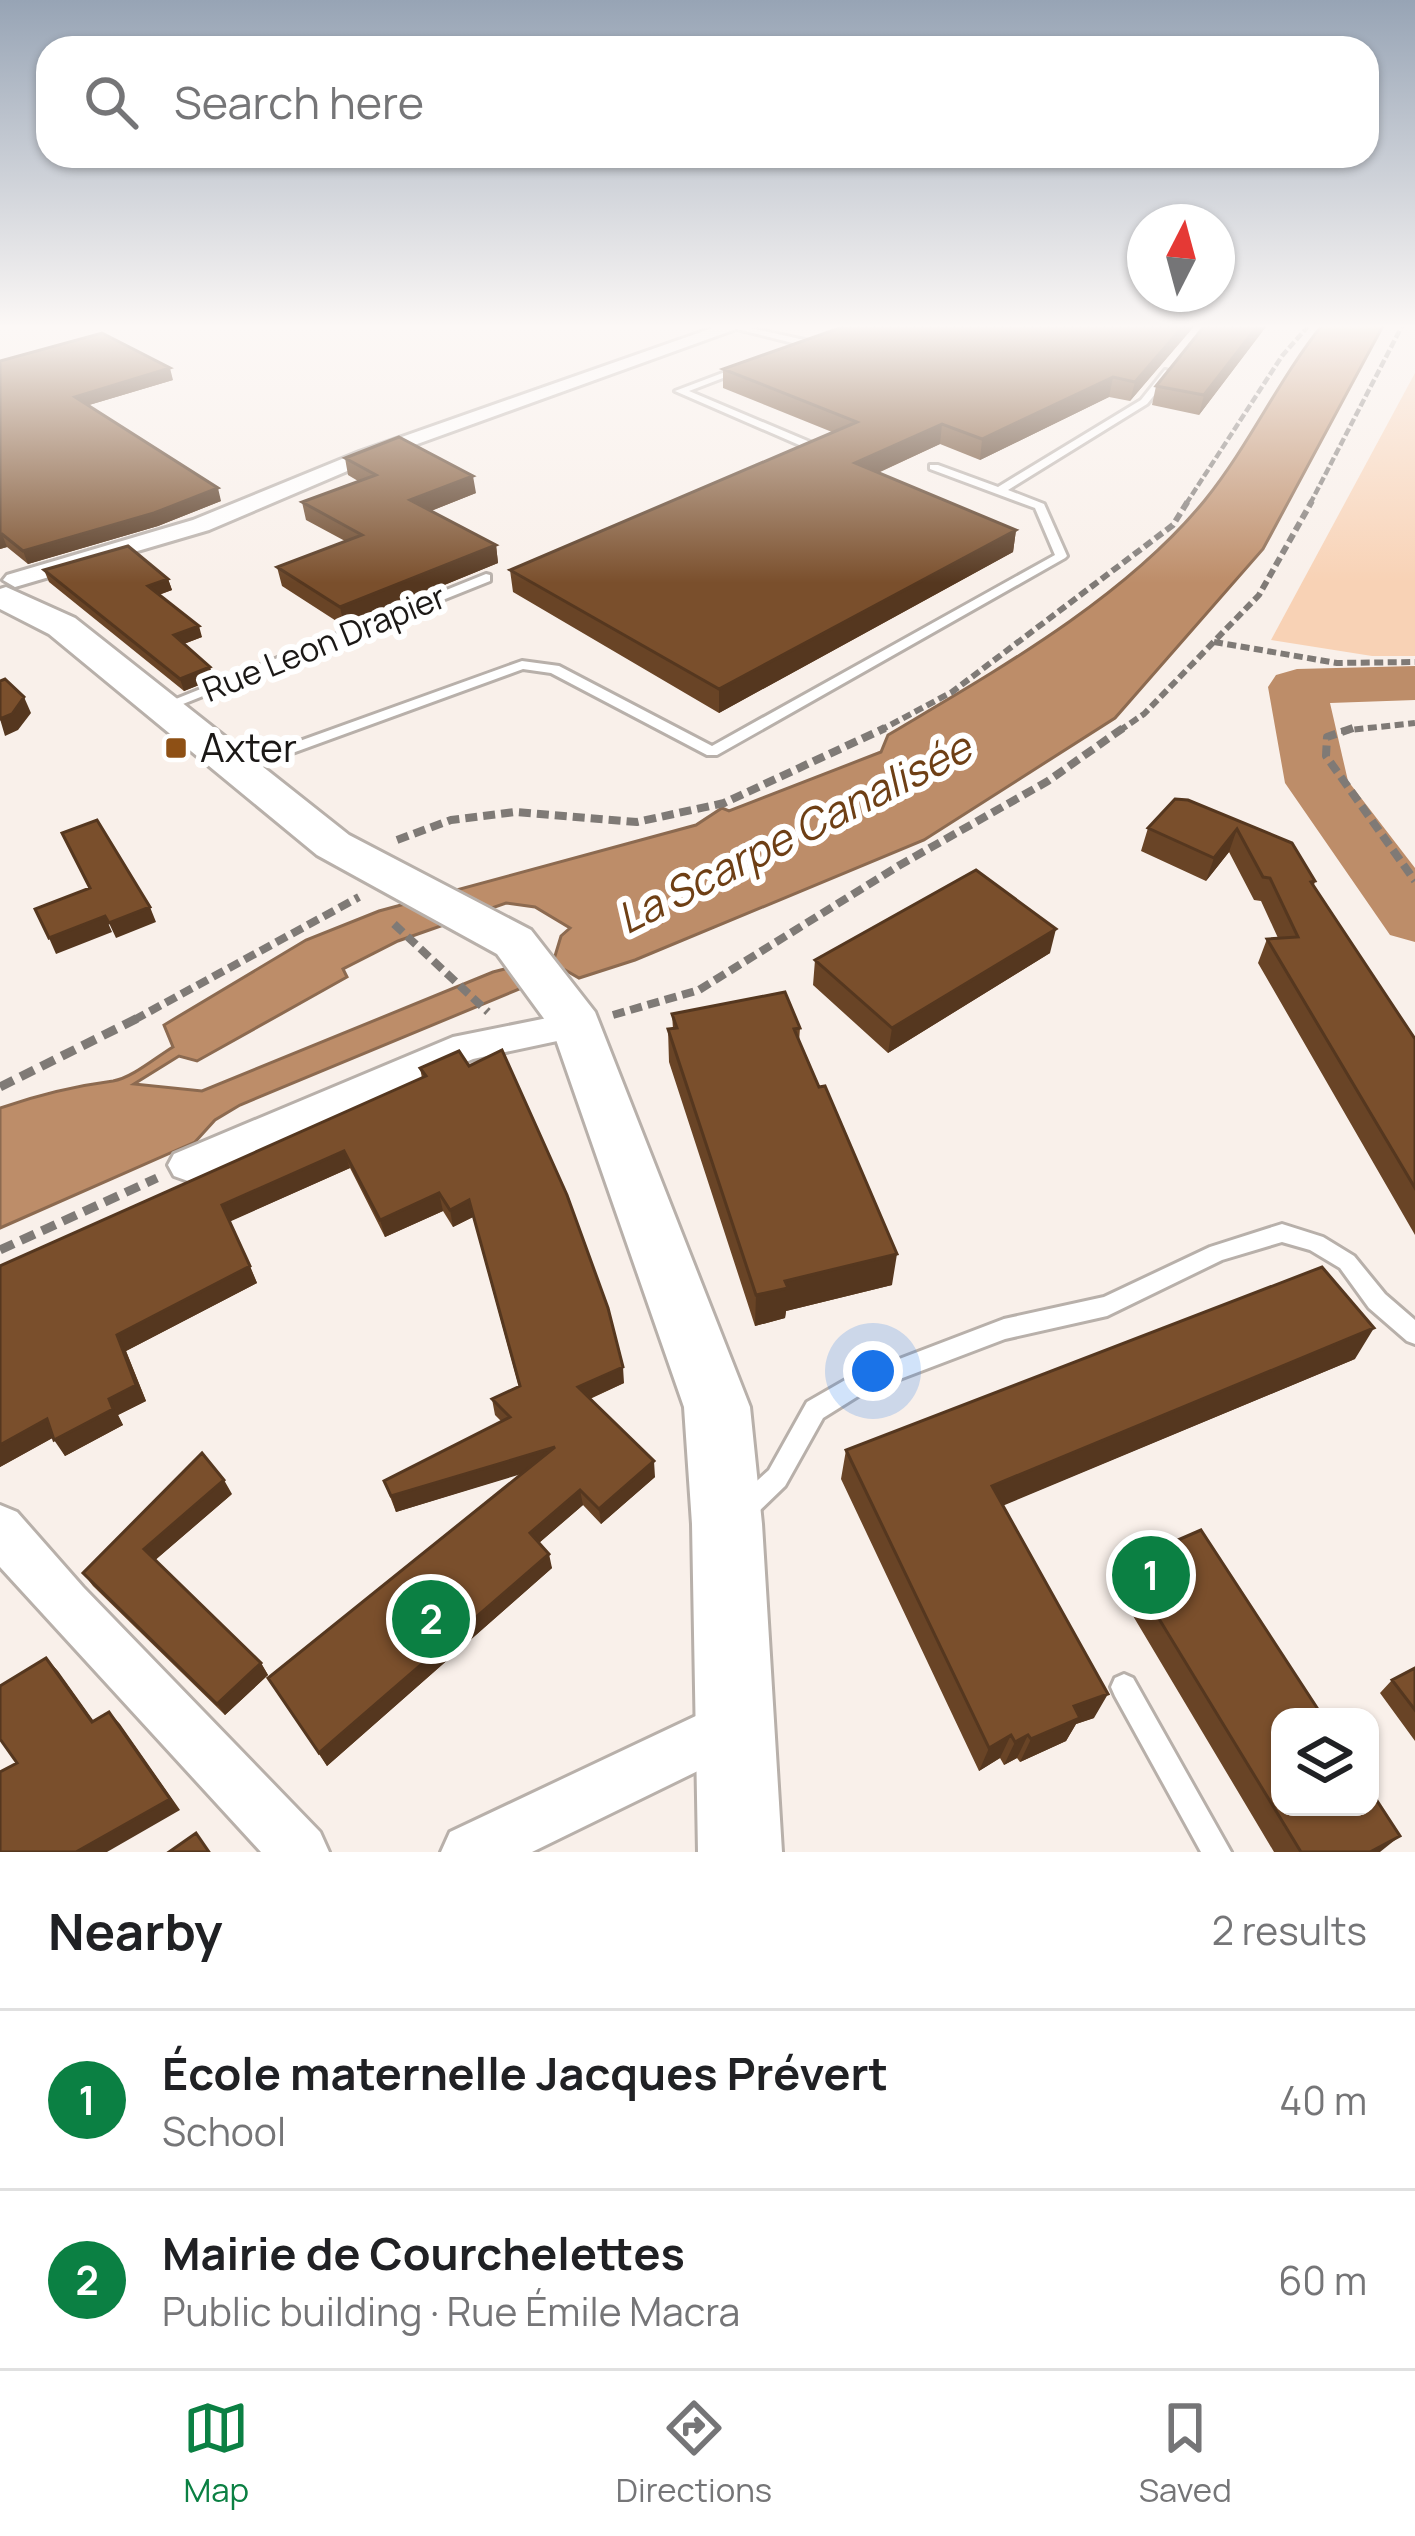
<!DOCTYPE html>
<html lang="en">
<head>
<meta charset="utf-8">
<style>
  :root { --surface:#fff; --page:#f2f2f2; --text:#202124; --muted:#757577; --line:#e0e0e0; --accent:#0b8043 }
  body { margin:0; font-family:Manrope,sans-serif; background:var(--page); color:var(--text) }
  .controls { position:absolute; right:36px; bottom:36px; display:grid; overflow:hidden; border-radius:24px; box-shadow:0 3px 9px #0004 }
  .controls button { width:108px; height:108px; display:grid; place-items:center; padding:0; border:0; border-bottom:3px solid var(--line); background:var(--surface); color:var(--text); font:60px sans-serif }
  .compass { position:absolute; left:1127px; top:204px; width:108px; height:108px; border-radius:50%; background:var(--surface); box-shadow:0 3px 9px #0004; rotate:6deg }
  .you { position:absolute; left:873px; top:1371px; width:42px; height:42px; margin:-30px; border:9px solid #fff; border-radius:50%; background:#1a73e8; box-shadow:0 0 0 18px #1a73e833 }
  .badge { display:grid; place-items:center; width:78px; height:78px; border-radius:50%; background:var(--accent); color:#fff; font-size:39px; font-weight:700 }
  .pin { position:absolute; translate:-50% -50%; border:6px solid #fff; box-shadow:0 3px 12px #0006 }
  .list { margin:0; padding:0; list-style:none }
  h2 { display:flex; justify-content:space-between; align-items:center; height:156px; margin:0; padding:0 48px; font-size:51px }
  h2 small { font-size:39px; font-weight:400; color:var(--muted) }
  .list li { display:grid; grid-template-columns:78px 1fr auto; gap:36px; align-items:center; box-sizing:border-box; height:180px; padding:0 48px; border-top:3px solid var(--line) }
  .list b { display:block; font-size:45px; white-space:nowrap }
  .list p { margin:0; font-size:39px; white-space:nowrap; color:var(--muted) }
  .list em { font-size:39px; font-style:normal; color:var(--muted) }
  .icon { flex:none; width:66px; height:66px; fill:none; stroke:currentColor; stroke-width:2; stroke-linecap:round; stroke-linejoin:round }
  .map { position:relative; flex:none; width:1415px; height:1852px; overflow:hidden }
  .search { position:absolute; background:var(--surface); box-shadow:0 3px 9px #0004; left:36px; right:36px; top:36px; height:132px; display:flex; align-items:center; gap:30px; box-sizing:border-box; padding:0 42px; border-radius:36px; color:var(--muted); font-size:45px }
  .sheet { height:516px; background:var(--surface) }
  nav { display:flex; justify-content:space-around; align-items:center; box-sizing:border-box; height:168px; border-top:3px solid var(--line); background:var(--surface); font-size:33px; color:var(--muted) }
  nav a { display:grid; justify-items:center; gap:6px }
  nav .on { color:var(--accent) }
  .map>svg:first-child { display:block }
</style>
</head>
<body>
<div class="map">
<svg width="1415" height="1852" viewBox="0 0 1415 1852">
  <rect width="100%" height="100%" fill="#f9f0ea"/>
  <path fill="#f8d2b5" d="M1415 373V656H1372L1271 640Z"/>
  <path fill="#bd8d69" stroke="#8c6a50" stroke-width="3" fill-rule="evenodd" d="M1323 324H1384L1263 549 1115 718 924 840 635 960 579 978 565 970 240 1105 215 1120 195 1142 0 1228V1108C38 1095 74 1086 113 1081 132 1078 156 1057 173 1047L164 1025 306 940 379 911 696 825 722 808 729 811 881 752 888 735C997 670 1124 599 1205 500 1250 444 1278 380 1323 324ZM506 903 535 907 570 928 561 936 555 956 493 972 202 1091 134 1084 179 1056 197 1061 347 977 343 969 398 941Z"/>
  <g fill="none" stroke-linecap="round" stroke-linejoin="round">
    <path fill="#bd8d69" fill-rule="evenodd" d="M1415 666V700L1330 703 1348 781 1415 868V942L1390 935 1285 783 1268 687 1276 675 1297 669Z"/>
    <defs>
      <path id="lane" d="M733 324 809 341 813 344 809 347 733 328Z
        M741 366 749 368 689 391 817 445V449L797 454V450L804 447 675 391Z
        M1165 370 1173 372 1147 404 1008 490 1044 504 1067 556 1065 558 717 755H707L551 673 523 669 243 771H233L231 768 233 765 522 661 559 666 712 746 1055 555 1035 508 930 469V465H938L998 487 1141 400Z
        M486 574 490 575V581L168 710 163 711 156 707Z
        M1282 1224 1323 1237 1354 1256 1385 1294 1415 1320V1344L1407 1341 1369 1308 1340 1268 1310 1250 1282 1242 1222 1260 1107 1316 1005 1339 863 1393 823 1418 785 1486 755 1515 746 1519 737 1515 734 1507 737 1499 769 1470 807 1402 847 1379 1004 1319 1104 1297 1210 1247Z
        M1124 1674 1133 1678 1231 1852H1201L1115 1696 1111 1687 1115 1678Z"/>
      <path id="street" d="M724 324H750L373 460 209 530 15 587 3 580 7 575 193 520 359 452Z
        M577 1012 590 1016 595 1025 590 1034 473 1059 188 1181 174 1176 168 1165 174 1154 453 1037Z
        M0 1505 17 1512 83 1587 320 1832 329 1852H261L0 1567Z
        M734 1698 753 1706 761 1725 753 1744 532 1852H441L450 1832Z"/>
      <path id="secondary" d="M6 587 75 618 349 835 531 930 595 1012 750 1407 762 1524 782 1852H698L692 1524 684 1407 553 1031 497 954 317 855 49 634 0 609V589Z"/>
    </defs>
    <use href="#lane" stroke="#b8b0aa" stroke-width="6"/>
    <use href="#street" stroke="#b8b0aa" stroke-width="6"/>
    <use href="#secondary" stroke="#b8b0aa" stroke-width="6"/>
    <path stroke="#7f7a76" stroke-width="4.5" stroke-dasharray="8 3" stroke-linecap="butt" d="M1186 504 1282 356 1310 324
      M1310 504 1403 324"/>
    <path stroke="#7f7a76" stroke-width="6" stroke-dasharray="9 4.5" stroke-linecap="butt" d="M1214 642 1337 663 1415 662
      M879 731 952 692 1173 525 1188 501
      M1119 731 1144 714 1259 595 1312 501
      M1341 731 1415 723"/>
    <path stroke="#7f7a76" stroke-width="8" stroke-dasharray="12 6" stroke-linecap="butt" d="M1353 728 1327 737 1326 756 1415 881
      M397 840 451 820 515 812 637 822 724 803 885 728
      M394 924 488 1012
      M613 1015 699 990 900 865 1048 781 1123 728
      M134 1020 359 897"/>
    <path stroke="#7f7a76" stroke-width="9" stroke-dasharray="15 8" stroke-linecap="butt" d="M0 1087 140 1017
      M0 1250 157 1178"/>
    <use href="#lane" fill="#fff" fill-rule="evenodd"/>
    <use href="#street" fill="#fff" fill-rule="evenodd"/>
    <use href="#secondary" fill="#fff" fill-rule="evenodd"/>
  </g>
  <path fill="#694426" d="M1196 324 1130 401 1109 397 980 460 940 444 878 473 1016 530 1013 552 719 713 513 592 510 570 832 432 723 388V369Z
    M1268 324 1199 415 1152 405 1156 386Z
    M0 361 173 380 89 405 221 501 158 526 28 564 7 547 0 549Z
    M345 458 476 493 431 511 496 545 498 563 344 626 282 586 277 567 345 541 306 520 302 502 358 481 348 475Z
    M44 570 168 579 172 590 159 595 202 637 184 644 214 679 184 691 49 582Z
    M1175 799 1292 843 1315 881 1314 885 1415 1039V1235L1258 963 1267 939 1278 938 1261 901 1254 900 1229 852 1206 881 1141 851 1148 828Z
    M1050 953 888 1053 813 985 815 960Z
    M672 1014 800 1028 799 1042 892 1285 786 1311 785 1318 755 1326 669 1062 668 1029H673Z
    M420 1068 624 1383 590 1399 655 1477 601 1524 583 1505 539 1543 552 1568 327 1766 268 1678 522 1473 396 1512 384 1481 501 1421 495 1415 492 1399 519 1387 473 1217 453 1227 443 1211 385 1237 350 1168 230 1221 257 1283 126 1351 146 1401 118 1415 123 1425 65 1456 54 1437 0 1467V1266L422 1078Z
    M1355 1359 1003 1505 1094 1718 1076 1724 1066 1741 1020 1762 1017 1758 1004 1765 1000 1758 979 1771 841 1479 846 1450Z
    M232 1494 155 1560 261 1663 268 1675 225 1715 93 1586 83 1573Z
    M1125 1563 1380 1852H1274L1114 1584Z
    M1415 1668V1741L1380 1693 1392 1680Z"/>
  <path fill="#55371f" d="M1185 324H1196L1130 401 1135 382Z
    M1259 324H1268L1199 415 1204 395Z
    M170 368 173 380 79 408 75 397Z
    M1113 377 1109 397 980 460 982 439Z
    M942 424 940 444 853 484 855 463Z
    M473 476 476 493 413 518 410 500Z
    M218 488 221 501 158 526 28 564 23 551Z
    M1016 530 1013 552 719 713V689Z
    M0 534H2L7 547 0 549Z
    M496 545 498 563 344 626 340 607Z
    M168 579 172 590 152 597 148 586Z
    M199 626 202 637 178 646 174 635Z
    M210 667 214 679 184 691 180 679Z
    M24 697 31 713 18 730 5 736 0 719Z
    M1237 829 1229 852 1206 881 1214 858Z
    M150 907 156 922 116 938 109 923Z
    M105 916 112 932 56 954 49 938Z
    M1056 929 1050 953 888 1053 892 1028Z
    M344 1151 350 1168 229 1222 222 1205Z
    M439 1193 443 1211 385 1237 380 1220Z
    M469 1200 473 1217 453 1227 450 1210Z
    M897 1254 892 1285 786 1311 785 1318 755 1326 756 1295 785 1281Z
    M250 1266 257 1283 126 1351 146 1401 118 1415 123 1425 65 1456 54 1440 109 1399 117 1335Z
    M1374 1328 1355 1359 983 1514 992 1486Z
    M623 1367 624 1383 580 1403 578 1387Z
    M47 1419 58 1435 0 1467V1445Z
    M555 1447 558 1463 396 1512 391 1496Z
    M654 1461 655 1477 601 1524 599 1509Z
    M224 1480 232 1494 153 1562 144 1549Z
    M580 1490 583 1505 533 1548 530 1533Z
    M549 1554 552 1568 327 1766 319 1753Z
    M46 1658 58 1671 103 1734 92 1722Z
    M261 1663 268 1675 225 1715 217 1704Z
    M1108 1694 1094 1718 1076 1724 1066 1741 1020 1762 1031 1739 1074 1706Z
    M109 1712 120 1724 180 1810 107 1852H76Z
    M1011 1735 1000 1758 979 1771 989 1748Z
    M1028 1735 1017 1758 1004 1765 1015 1742Z
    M1400 1836 1380 1852H1370Z"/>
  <path fill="#7a4f2c" stroke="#55371f" stroke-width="3" d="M851 324H1185L1135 382 1113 377 982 439 942 424 855 463 1016 530 719 689 510 570 857 422 723 369Z
    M1206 324H1259L1204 395 1156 386Z
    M102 333 170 368 75 397 218 488 154 513 23 551 2 534H0V361Z
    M399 437 473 476 410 500 496 545 340 607 277 567 362 535 302 502 376 475 345 458Z
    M128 546 168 579 148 586 199 626 174 635 210 667 180 679 44 570Z
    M5 679 24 697 12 714 0 719V681Z
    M1175 799 1188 800 1292 843 1315 881 1311 882 1415 1039V1188L1267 939 1298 937 1270 878 1263 877 1237 829 1214 858 1148 828Z
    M97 820 150 907 109 923 105 916 49 938 35 909 90 888 62 833Z
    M976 870 1056 929 892 1028 815 960Z
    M785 992 800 1028 794 1029 819 1087 825 1086 897 1254 785 1281 788 1288 756 1295 668 1029 677 1028 672 1014Z
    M502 1050 567 1195 608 1308 623 1367 578 1387 654 1461 599 1509 580 1490 530 1533 549 1554 319 1753 268 1678 555 1447 391 1496 384 1481 510 1417 492 1399 520 1386 469 1200 450 1210 439 1193 380 1220 344 1151 222 1205 250 1266 117 1335 136 1385 109 1399 113 1409 54 1440 47 1419 0 1445V1266L426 1076 420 1068 459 1051 469 1066Z
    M1322 1267 1374 1328 992 1486 1108 1694 1074 1706 1080 1718 1031 1739 1028 1735 1015 1742 1011 1735 989 1748 846 1450Z
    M202 1453 224 1480 144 1549 261 1663 217 1704 83 1573Z
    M1201 1530 1323 1717H1280V1807H1370V1790L1400 1836 1370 1852H1301L1125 1563Z
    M46 1658 92 1722 109 1712 170 1799 76 1852H0V1772L17 1763 0 1739V1686Z
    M1415 1668V1710L1392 1680Z
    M196 1833 209 1852H169Z"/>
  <linearGradient id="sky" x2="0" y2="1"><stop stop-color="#97a4b5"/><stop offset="0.56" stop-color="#fcf8f6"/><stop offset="1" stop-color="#fcf8f6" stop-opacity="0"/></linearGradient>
  <rect width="1415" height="583" fill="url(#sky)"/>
  <rect fill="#8e5015" stroke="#fff" stroke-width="4.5" x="164" y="736" width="24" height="24" rx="6"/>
  <g text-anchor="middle" stroke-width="12" stroke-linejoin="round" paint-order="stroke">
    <g font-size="33" fill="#1b1816" stroke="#fff">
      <text transform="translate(324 643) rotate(-22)" y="12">Rue Leon Drapier</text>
    </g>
    <g font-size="39" fill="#1b1816" stroke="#fff" text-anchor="start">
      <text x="200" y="762">Axter</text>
    </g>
    <g font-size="42" font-style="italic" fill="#6e3f15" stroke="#fff">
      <text transform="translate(794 833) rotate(-27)" y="15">La Scarpe Canalisée</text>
    </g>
  </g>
</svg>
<div class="controls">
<button><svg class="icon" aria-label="layers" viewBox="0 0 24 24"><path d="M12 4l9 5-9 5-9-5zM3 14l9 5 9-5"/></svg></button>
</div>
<svg class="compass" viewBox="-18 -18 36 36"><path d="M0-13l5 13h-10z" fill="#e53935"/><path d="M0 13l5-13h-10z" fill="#757577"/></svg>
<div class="you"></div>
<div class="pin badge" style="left:1151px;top:1575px">1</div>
<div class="pin badge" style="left:431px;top:1619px">2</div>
<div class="search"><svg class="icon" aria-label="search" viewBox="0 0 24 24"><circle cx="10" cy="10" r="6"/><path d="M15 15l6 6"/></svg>Search here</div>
</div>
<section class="sheet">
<h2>Nearby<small>2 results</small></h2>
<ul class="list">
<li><span class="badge">1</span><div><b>École maternelle Jacques Prévert</b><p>School</p></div><em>40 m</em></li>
<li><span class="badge">2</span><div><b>Mairie de Courchelettes</b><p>Public building · Rue Émile Macra</p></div><em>60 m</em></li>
</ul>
</section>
<nav>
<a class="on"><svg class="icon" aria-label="map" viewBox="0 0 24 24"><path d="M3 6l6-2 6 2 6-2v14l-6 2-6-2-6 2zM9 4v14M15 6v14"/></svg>Map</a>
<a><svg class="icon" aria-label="directions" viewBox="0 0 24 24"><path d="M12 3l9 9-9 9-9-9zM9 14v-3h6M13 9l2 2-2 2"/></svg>Directions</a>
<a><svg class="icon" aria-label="saved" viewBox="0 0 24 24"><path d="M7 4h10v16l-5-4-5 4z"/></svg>Saved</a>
</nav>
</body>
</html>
